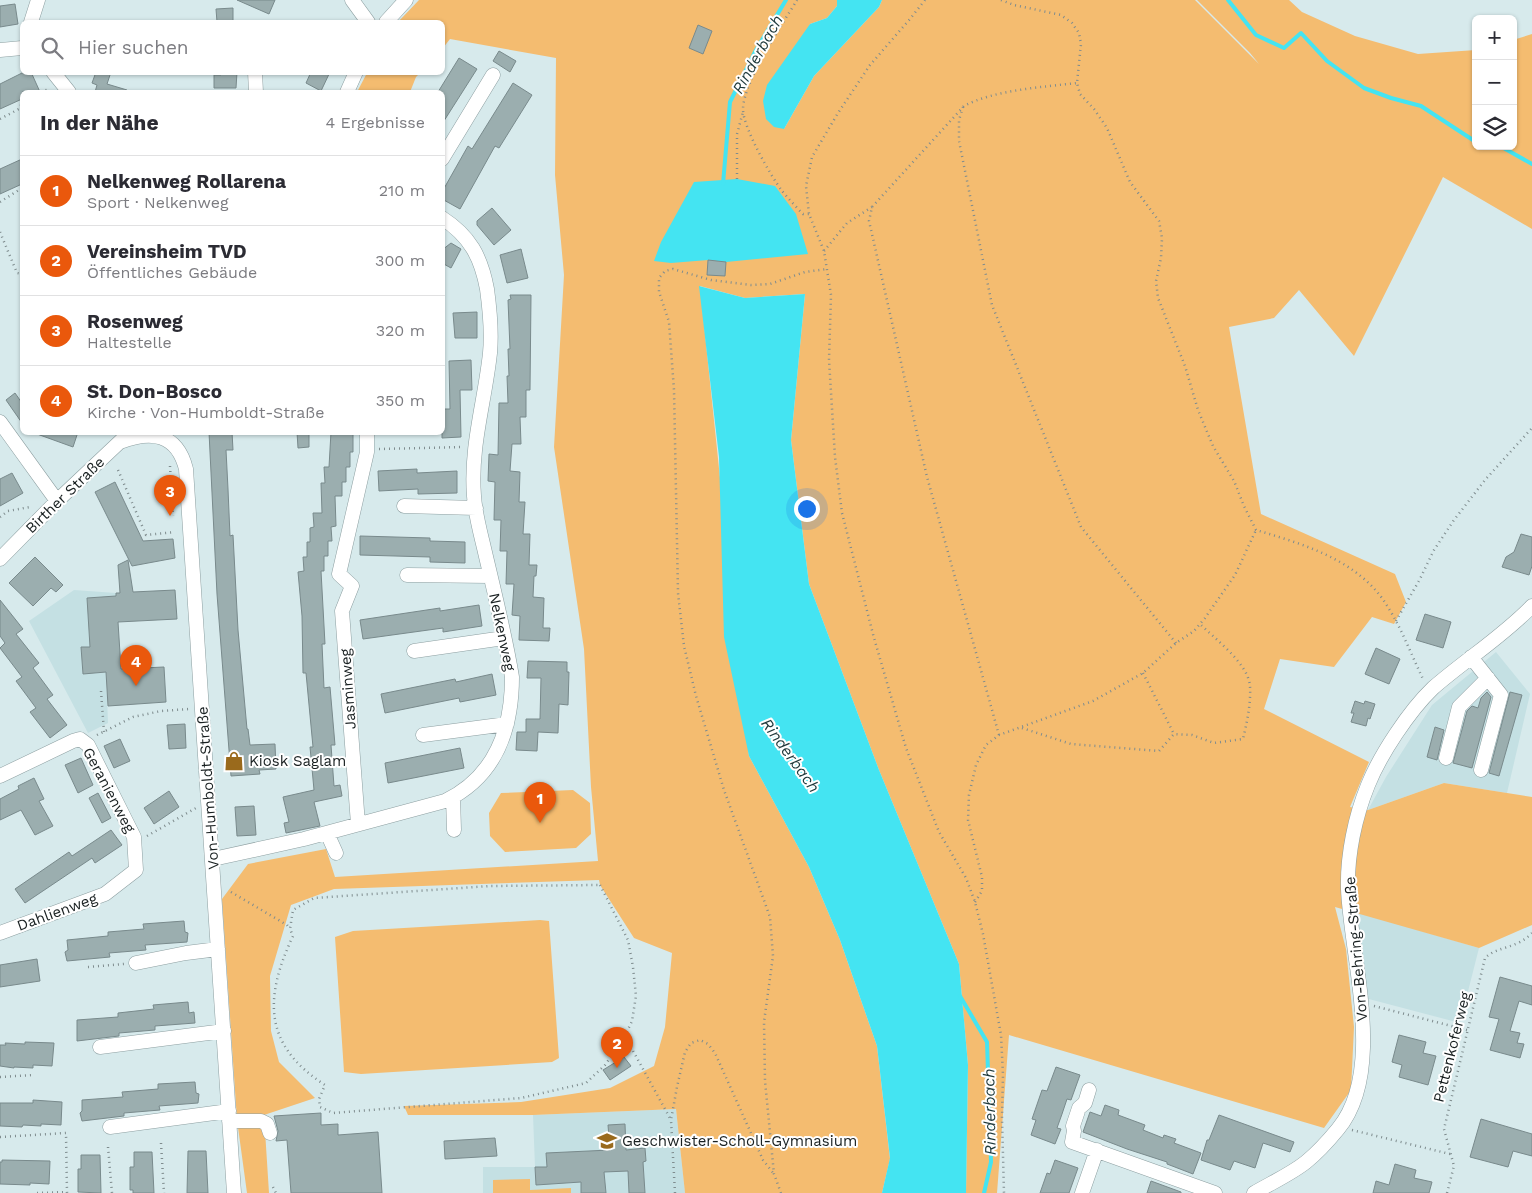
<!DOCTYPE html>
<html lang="de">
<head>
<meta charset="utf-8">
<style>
  :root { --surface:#fff; --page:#f2f2f3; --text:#2b2b33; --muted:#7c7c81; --line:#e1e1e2; --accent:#ea580c }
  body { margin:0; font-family:"Work Sans",sans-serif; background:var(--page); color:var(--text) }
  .controls { position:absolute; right:15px; top:15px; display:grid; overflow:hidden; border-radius:8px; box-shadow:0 1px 4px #0004 }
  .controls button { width:45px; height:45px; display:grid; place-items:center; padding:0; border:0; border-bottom:1px solid var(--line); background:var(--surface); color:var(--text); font:25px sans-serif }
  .you { position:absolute; left:806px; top:508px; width:18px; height:18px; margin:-12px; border:4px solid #fff; border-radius:50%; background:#1a73e8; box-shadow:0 0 0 8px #1a73e833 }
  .badge { display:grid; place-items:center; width:32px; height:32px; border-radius:50%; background:var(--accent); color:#fff; font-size:16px; font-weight:700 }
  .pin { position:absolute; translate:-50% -41px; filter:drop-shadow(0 1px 2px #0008) }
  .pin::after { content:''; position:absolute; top:26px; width:18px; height:15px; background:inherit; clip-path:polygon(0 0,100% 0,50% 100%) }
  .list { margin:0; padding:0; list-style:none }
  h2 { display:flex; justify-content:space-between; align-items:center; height:65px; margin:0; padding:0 20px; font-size:21px }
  h2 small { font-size:16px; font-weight:400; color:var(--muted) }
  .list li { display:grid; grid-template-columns:32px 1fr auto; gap:15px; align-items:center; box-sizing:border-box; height:70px; padding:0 20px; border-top:1px solid var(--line) }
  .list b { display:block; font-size:19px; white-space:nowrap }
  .list p { margin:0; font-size:16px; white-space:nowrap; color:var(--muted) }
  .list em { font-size:16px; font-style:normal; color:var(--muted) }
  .icon { flex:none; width:28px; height:28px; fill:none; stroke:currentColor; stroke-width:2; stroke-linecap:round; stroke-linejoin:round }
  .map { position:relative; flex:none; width:1532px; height:1193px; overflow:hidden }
  .search { position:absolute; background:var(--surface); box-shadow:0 1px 4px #0004; left:20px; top:20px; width:425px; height:55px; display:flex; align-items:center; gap:12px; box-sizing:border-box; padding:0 18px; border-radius:8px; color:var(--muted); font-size:19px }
  .panel { position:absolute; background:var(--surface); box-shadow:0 1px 4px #0004; left:20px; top:90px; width:425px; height:345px; border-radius:8px }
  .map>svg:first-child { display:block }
</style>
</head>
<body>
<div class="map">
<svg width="1532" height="1193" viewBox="0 0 1532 1193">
  <rect width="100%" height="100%" fill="#d7eaec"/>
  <path fill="#c4e0e3" d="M74 590 116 593 121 669 106 671 108 723 88 733 29 621Z
    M1496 652 1530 694 1507 793 1444 783 1368 810 1386 777 1432 705Z
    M1360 913 1479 948 1460 1023 1365 998 1357 929Z
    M676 1109 685 1193H483V1167H535L533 1115Z"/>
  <path fill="#f4bc70" d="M419 0H837V6L827 18 810 24 784 129 814 76 879 7 882 0H1195L1259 64 1250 53 1197 0H1289L1302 12 1355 36 1418 54 1476 50V146H1513V40L1532 34V229L1443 177 1354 356 1299 290 1274 318 1229 327 1261 514 1395 574 1406 602 1394 624 1372 617 1334 667 1280 659 1264 709 1369 762 1350 807 1368 810 1444 783 1532 797V925L1479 948 1335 907 1346 949 1354 1027 1351 1090 1324 1128 1009 1035 997 1193H966L968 1065 959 964 879 770 809 584 791 440 805 294 745 298 700 286 749 756 809 867 840 940 877 1046 890 1159 882 1193H685L676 1109 533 1115H408L404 1106 521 1102 610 1088 654 1066 665 1027 672 953 634 938 600 885 599 880 334 889 291 905 270 976 271 1031 279 1062 315 1098 264 1115 269 1193H247L237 1120 222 899 248 864 326 849 335 877 598 861 591 787 584 649 554 447 564 275 555 175 556 58 450 39 443 48 442 22H398Z
    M367 73V72L420 73 416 77 410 92H357Z
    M573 790 590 803 591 834 576 848 505 852 490 836 489 813 501 793Z
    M540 920 549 921 559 1058 552 1062 361 1074 344 1072 335 937 353 931Z
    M530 1179V1190L571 1188V1193H493V1180Z"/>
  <path fill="#44e4f2" d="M837 0H882L879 7 814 76 784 129 774 127 766 119 763 101 767 85 810 24 827 18 837 6Z
    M737 179 775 186 796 214 808 254 726 262 708 260 671 263 654 261 661 242 694 182Z
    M699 286 745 298 805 294 791 440 809 584 879 770 959 964 968 1065 966 1193H882L890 1158 877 1046 840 940 809 867 749 756 724 637 719 457Z"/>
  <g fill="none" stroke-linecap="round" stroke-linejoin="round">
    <path stroke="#44e4f2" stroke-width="4" d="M1228 0 1256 35 1284 48 1301 33 1327 61 1364 88 1391 98 1421 106 1476 142
      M1500 146 1532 164
      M723 184 730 102 756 50 786 0
      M960 996 987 1042 991 1162 984 1193"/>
  </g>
  <path fill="#9baeaf" stroke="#798a8c" d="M237 0H275L269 14Z
    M15 4 18 24 0 27V6Z
    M233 8V22H217L216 9Z
    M698 25 712 31 703 54 689 48Z
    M499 51 516 61 510 72 493 61Z
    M459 58 477 69 442 124V92H438Z
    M24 72H31L40 92H22V99L0 109V84Z
    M96 72H111L107 84 127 90 126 92H95L97 85 92 83Z
    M221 72H237L236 88H214V75H221Z
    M311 72H330L321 91 306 83Z
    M513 83 532 95 499 148 495 146 460 209 442 199V192L468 146 472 149Z
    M22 159V184L0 194V169Z
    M492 208 511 230 494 245 477 225V221Z
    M451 243 461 249 451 268 442 263V250Z
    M521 249 528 278 507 283 500 255Z
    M708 260 726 262 725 276 707 275Z
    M510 295H531L530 390H526V417H520L521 444H512L510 471 520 472 519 502H525L523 534H530L529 565H537L536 576H534L533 597 544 598 543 628H550L549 641 519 640 520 616 512 615 514 584H506L507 551H500L501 520H494L495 482 488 481 489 454 498 455 499 403H508L507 376H509L508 349H510L508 300 511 299Z
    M477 312V338H455L453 313Z
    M471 360 472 390H460L461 437 442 438V409H450L449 361Z
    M15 393 22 403V423L6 400Z
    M37 432H78L73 447 37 434Z
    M209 432H232L233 450H226L228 489 230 536 233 535 238 630 247 729H248L250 745 275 744 276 769 259 770 260 774 231 776 217 594Z
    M297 432H309V447L298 448Z
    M331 432H353V452H350V467H346V482H342V496H335L336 526 331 527 332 541H328V556H324V571H321L325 644H322L324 688 330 687 335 745H331L334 786 340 785 342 796 314 802 320 826 286 833 284 823 289 822 283 797 314 790 310 747H313L306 673H303L302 616 298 572 304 571 303 557H307V542H310V528L314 527 313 513H322L321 483H325L324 467H329Z
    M417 469V473L457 471V493L418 494V489L379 491 378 471Z
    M12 473 23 493 0 506V479Z
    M115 482 143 541 173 539 175 558 132 566 95 492Z
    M1521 534 1532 537V566L1529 575 1502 567 1506 557 1514 552Z
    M360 536 430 538V541L465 542V563L430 562V557L360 555Z
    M35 557 63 585 56 592 51 588 33 606 9 583Z
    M128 560 133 592 175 590 177 619 118 622 121 669 164 667 166 702 108 706 106 672 83 674 81 647H90L87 598 116 596V593H120L118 565Z
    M0 600 23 629 16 634 39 663 33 668 53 695 47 699 67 725 50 738 30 712 36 708 16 681 22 677 0 648 5 643 0 636Z
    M479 605 482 626 443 632V628L363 639 360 620 440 608V611Z
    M1425 614 1451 622 1443 648 1416 640Z
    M1376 648 1400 659 1389 684 1365 674Z
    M528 661 567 662V672H569L568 705 559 704 558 733 538 732 537 751 516 750 517 732H526V719H540L541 678H527Z
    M492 674 496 695 460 702 459 698 385 713 381 694 455 679 456 682Z
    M1487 692 1491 697 1472 768 1453 763 1467 711 1472 706 1478 708 1481 698Z
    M1510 692 1522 695 1499 776 1489 773Z
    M1355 701 1364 704 1365 701 1375 704 1370 719 1368 718 1366 726 1351 722 1354 713H1351Z
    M185 724 186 748 169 749 167 725Z
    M1435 727 1444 730 1437 760 1427 757Z
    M120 739 130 761 114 768 104 746Z
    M460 748 464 768 388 783 385 763Z
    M81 758 93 785 78 793 65 765Z
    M34 778 44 799 39 801 53 826 35 835 21 810 0 820V799L19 789 18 786Z
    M169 791 179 807 154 824 144 808Z
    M98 793 111 818 102 823 89 798Z
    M254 806 256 835 237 836 235 807Z
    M111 830 122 845 95 863 92 858 25 903 15 889 69 852 72 856Z
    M184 921 185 932 188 933 187 942 145 945 146 950 109 953 110 957 67 961 65 952 68 950 67 940 108 936V932L144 929 143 924Z
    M37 959 40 981 0 987V965Z
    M1500 977 1532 986V1005L1519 1001 1510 1031 1520 1033 1517 1043 1524 1044 1520 1058 1490 1050 1499 1019 1489 1017Z
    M188 1002 189 1013 194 1012 195 1023 155 1026V1030L119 1033V1036L77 1041V1020L118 1017V1013L154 1009 153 1005Z
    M1399 1035 1426 1042 1423 1053 1436 1056 1428 1085 1399 1077 1402 1065 1392 1062Z
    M25 1042 54 1043 52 1066 33 1065V1068L14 1067V1068L0 1066V1045H6L5 1043 25 1044Z
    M624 1057 631 1066 610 1080 603 1070Z
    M1056 1067 1080 1075 1071 1100 1067 1099 1062 1114 1057 1128 1061 1129 1055 1144 1031 1135 1036 1120 1032 1119 1042 1090 1047 1091Z
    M195 1082 196 1093 199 1094 198 1103 159 1106 160 1110 124 1113V1116L82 1121 80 1113 82 1111V1100L123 1097 122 1092 158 1089V1084Z
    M33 1100 62 1102 61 1125 41 1124V1126L23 1125 22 1127 0 1126V1103H33Z
    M1105 1105 1119 1110 1118 1115 1145 1125 1143 1130 1163 1138 1164 1135 1176 1139 1174 1143 1201 1153 1193 1174 1167 1164V1162L1127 1149 1083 1132 1090 1112 1101 1116Z
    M321 1113V1125L338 1124V1135L378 1132 382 1193H291L287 1140 276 1141 278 1131 274 1116Z
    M1219 1115 1294 1142 1290 1152 1263 1143 1255 1168 1234 1161 1230 1170 1201 1160 1207 1140H1209Z
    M1481 1119 1532 1134V1156L1513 1151 1508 1167 1470 1157Z
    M625 1124 626 1150 645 1148 646 1161 643 1162 645 1193H629L628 1171 604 1172 606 1193H581V1182L536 1185 535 1167H547L546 1153 610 1150 608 1125Z
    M495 1138 497 1156 445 1159 444 1141Z
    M188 1151H206L208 1193H187Z
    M134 1152H152L154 1193H133V1190H130V1167H134Z
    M81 1155H100L101 1193 78 1192V1169H81Z
    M2 1160 50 1161 49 1184 30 1183V1185L0 1184V1162H2Z
    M1055 1160 1078 1168 1069 1193H1040L1047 1173 1050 1174Z
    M1395 1164 1416 1170 1414 1178 1432 1182 1429 1193H1373L1376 1181 1389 1185Z
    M1151 1181 1181 1192V1193H1147Z"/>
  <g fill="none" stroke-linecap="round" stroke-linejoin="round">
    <defs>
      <path id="minor" d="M352 0 368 22
        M31 22 38 0
        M386 22 406 0
        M0 50 22 48
        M53 72 69 92
        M255 72 256 92
        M347 92 356 72
        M442 159 493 75
        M0 422 57 501
        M120 442C151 430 177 433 186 469L234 1193
        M404 506 476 508
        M0 559 57 501 126 436
        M407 575 490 576
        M414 651 504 638
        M1471 657 1501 695 1481 770
        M423 735 507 724
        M1446 758 1459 707 1488 678
        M0 776 73 741 80 739 88 745 134 837 136 870 105 894 0 933
        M453 797 454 830
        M358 824 342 611 352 586 339 574 367 452V432
        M327 833 336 853
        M213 859 304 839 445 801C495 777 512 730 512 677 505 634 494 591 484 548 480 531 475 513 474 496 470 447 485 401 490 353 492 332 490 311 487 289 481 257 470 236 442 218
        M136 963 186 953 218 949
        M100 1047 224 1031
        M1089 1090 1085 1103 1079 1108 1073 1126 1074 1131 1072 1142 1215 1193
        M229 1121H261L267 1124 270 1133
        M110 1127 229 1111
        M1082 1193 1097 1150
        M1254 1193C1271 1183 1291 1174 1306 1162 1317 1153 1329 1140 1338 1129 1386 1071 1351 959 1348 889 1347 855 1355 817 1368 785 1380 755 1409 711 1433 688 1465 660 1502 637 1532 606"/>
    </defs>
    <use href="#minor" stroke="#8d9fa1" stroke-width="15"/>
    <path stroke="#7f8c8e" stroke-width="2.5" stroke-dasharray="1 4" stroke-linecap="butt" d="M797 0C782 25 744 80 743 109 743 128 771 176 782 191 789 199 796 207 803 214H809
      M925 0 910 19 870 65 838 113 812 157 806 186 809 214 824 251 831 295 829 360 835 457 842 513 874 638 906 748 939 832 966 878 975 902 983 934 1001 1035 1003 1075 1002 1118 1004 1193
      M1001 0 1014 5 1061 15 1072 23 1079 33 1081 44 1077 83 1080 94 1094 109 1107 128 1130 182 1159 221 1162 238 1161 258 1156 281 1158 298 1185 366 1198 410 1213 446 1234 481 1244 506 1256 530C1303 544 1358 560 1386 604 1401 627 1411 654 1423 679
      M41 92 49 89
      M963 107 959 120V141L992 305 1081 527 1176 643
      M0 119 19 109 22 103
      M737 179V134L743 112
      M0 202 22 188
      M0 232 17 273 22 274
      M824 251 847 223 872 207
      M379 449 463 447
      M170 466 173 516
      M118 470 146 535 175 532
      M0 517 8 511 30 507
      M1396 621 1420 579 1434 550 1454 520 1485 480 1532 428
      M1143 673 1174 734
      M101 691 104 732
      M1022 728 1071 744 1159 751 1174 734 1192 735 1214 743 1243 739C1247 722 1251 704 1250 686 1248 663 1215 639 1200 624
      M97 735 133 717 161 711 189 709
      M999 735 927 477 869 221 872 207 964 106C994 90 1043 87 1077 83
      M147 836 196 808
      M600 885 628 940 633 967 636 996 632 1021 623 1040 605 1065 586 1083 521 1098 333 1113 320 1107 319 1099 325 1085C263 1045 264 998 293 936L290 929 293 910 314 898 490 886Z
      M231 892 287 925 290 929
      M975 902 982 891V877L968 820 969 795 976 765 986 745 999 735 1093 701 1143 673 1176 643 1194 631 1205 618 1235 575 1256 530
      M88 967 124 964
      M1374 1006 1467 1030
      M623 1040 632 1049 671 1120
      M0 1077 33 1075
      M1352 1130 1450 1154
      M0 1137 66 1133 67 1193
      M161 1143 164 1193
      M108 1147 112 1193
      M273 1187 276 1193
      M37 1193 67 1192
      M675 1193 671 1120 677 1087 685 1052 691 1043 700 1040 708 1044 715 1053 763 1160 774 1174
      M781 1193 774 1174 765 1081 764 1022 773 956 770 917 724 790 696 696 684 646 678 593 674 390 669 322 659 292V278L665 271 673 269 711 280 751 285 770 284 805 272 827 269
      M1447 1193 1454 1166 1444 1129 1485 958C1497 946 1517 949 1532 933"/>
    <use href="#minor" stroke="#fff" stroke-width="14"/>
  </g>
  <defs>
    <symbol id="shop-bare" viewBox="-9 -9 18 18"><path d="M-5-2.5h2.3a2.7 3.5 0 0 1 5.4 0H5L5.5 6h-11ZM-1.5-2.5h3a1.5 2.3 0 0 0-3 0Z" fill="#9a6a1c" stroke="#fff" stroke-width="2.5" paint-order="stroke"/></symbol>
    <symbol id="school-bare" viewBox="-9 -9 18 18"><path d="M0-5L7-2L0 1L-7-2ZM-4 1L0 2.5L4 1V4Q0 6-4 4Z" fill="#9a6a1c" stroke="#fff" stroke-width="2.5" paint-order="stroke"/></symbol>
  </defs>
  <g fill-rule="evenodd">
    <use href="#shop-bare" x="220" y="747" width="28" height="28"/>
    <use href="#school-bare" x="593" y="1127" width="28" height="28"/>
  </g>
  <g text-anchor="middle" stroke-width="4" stroke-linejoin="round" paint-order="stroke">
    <g font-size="15" fill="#192021" stroke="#fff">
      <text transform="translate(65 495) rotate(-44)" y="5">Birther Straße</text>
      <text transform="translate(502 632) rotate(78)" y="5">Nelkenweg</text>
      <text transform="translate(348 689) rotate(-94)" y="5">Jasminweg</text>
      <text transform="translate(208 788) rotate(-94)" y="5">Von-Humboldt-Straße</text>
      <text transform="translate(109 790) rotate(62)" y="5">Geranienweg</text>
      <text transform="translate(57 912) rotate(-20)" y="5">Dahlienweg</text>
      <text transform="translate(1356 949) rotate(-95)" y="5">Von-Behring-Straße</text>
      <text transform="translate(1452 1047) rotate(-76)" y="5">Pettenkoferweg</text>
    </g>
    <g font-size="15" fill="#192021" stroke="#fff" text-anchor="start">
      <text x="249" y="766">Kiosk Saglam</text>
      <text x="622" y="1146">Geschwister-Scholl-Gymnasium</text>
    </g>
    <g font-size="16" font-style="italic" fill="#1e383a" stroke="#fff">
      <text transform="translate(757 54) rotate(-61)" y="6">Rinderbach</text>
      <text transform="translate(791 755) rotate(54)" y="6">Rinderbach</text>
      <text transform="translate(989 1112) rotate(-91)" y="6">Rinderbach</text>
    </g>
  </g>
</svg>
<div class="controls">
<button>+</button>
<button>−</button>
<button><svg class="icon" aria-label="layers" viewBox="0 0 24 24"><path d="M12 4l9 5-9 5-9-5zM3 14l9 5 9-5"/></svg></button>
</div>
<div class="you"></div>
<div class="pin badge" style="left:540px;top:823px">1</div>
<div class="pin badge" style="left:617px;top:1068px">2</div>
<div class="pin badge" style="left:170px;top:516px">3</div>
<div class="pin badge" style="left:136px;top:686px">4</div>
<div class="search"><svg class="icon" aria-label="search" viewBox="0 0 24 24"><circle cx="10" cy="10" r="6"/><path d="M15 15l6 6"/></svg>Hier suchen</div>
<section class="panel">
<h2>In der Nähe<small>4 Ergebnisse</small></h2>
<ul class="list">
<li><span class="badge">1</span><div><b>Nelkenweg Rollarena</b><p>Sport · Nelkenweg</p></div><em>210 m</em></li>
<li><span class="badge">2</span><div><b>Vereinsheim TVD</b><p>Öffentliches Gebäude</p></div><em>300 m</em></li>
<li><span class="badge">3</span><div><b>Rosenweg</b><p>Haltestelle</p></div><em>320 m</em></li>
<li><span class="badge">4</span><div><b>St. Don-Bosco</b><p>Kirche · Von-Humboldt-Straße</p></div><em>350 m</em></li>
</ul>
</section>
</div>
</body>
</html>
